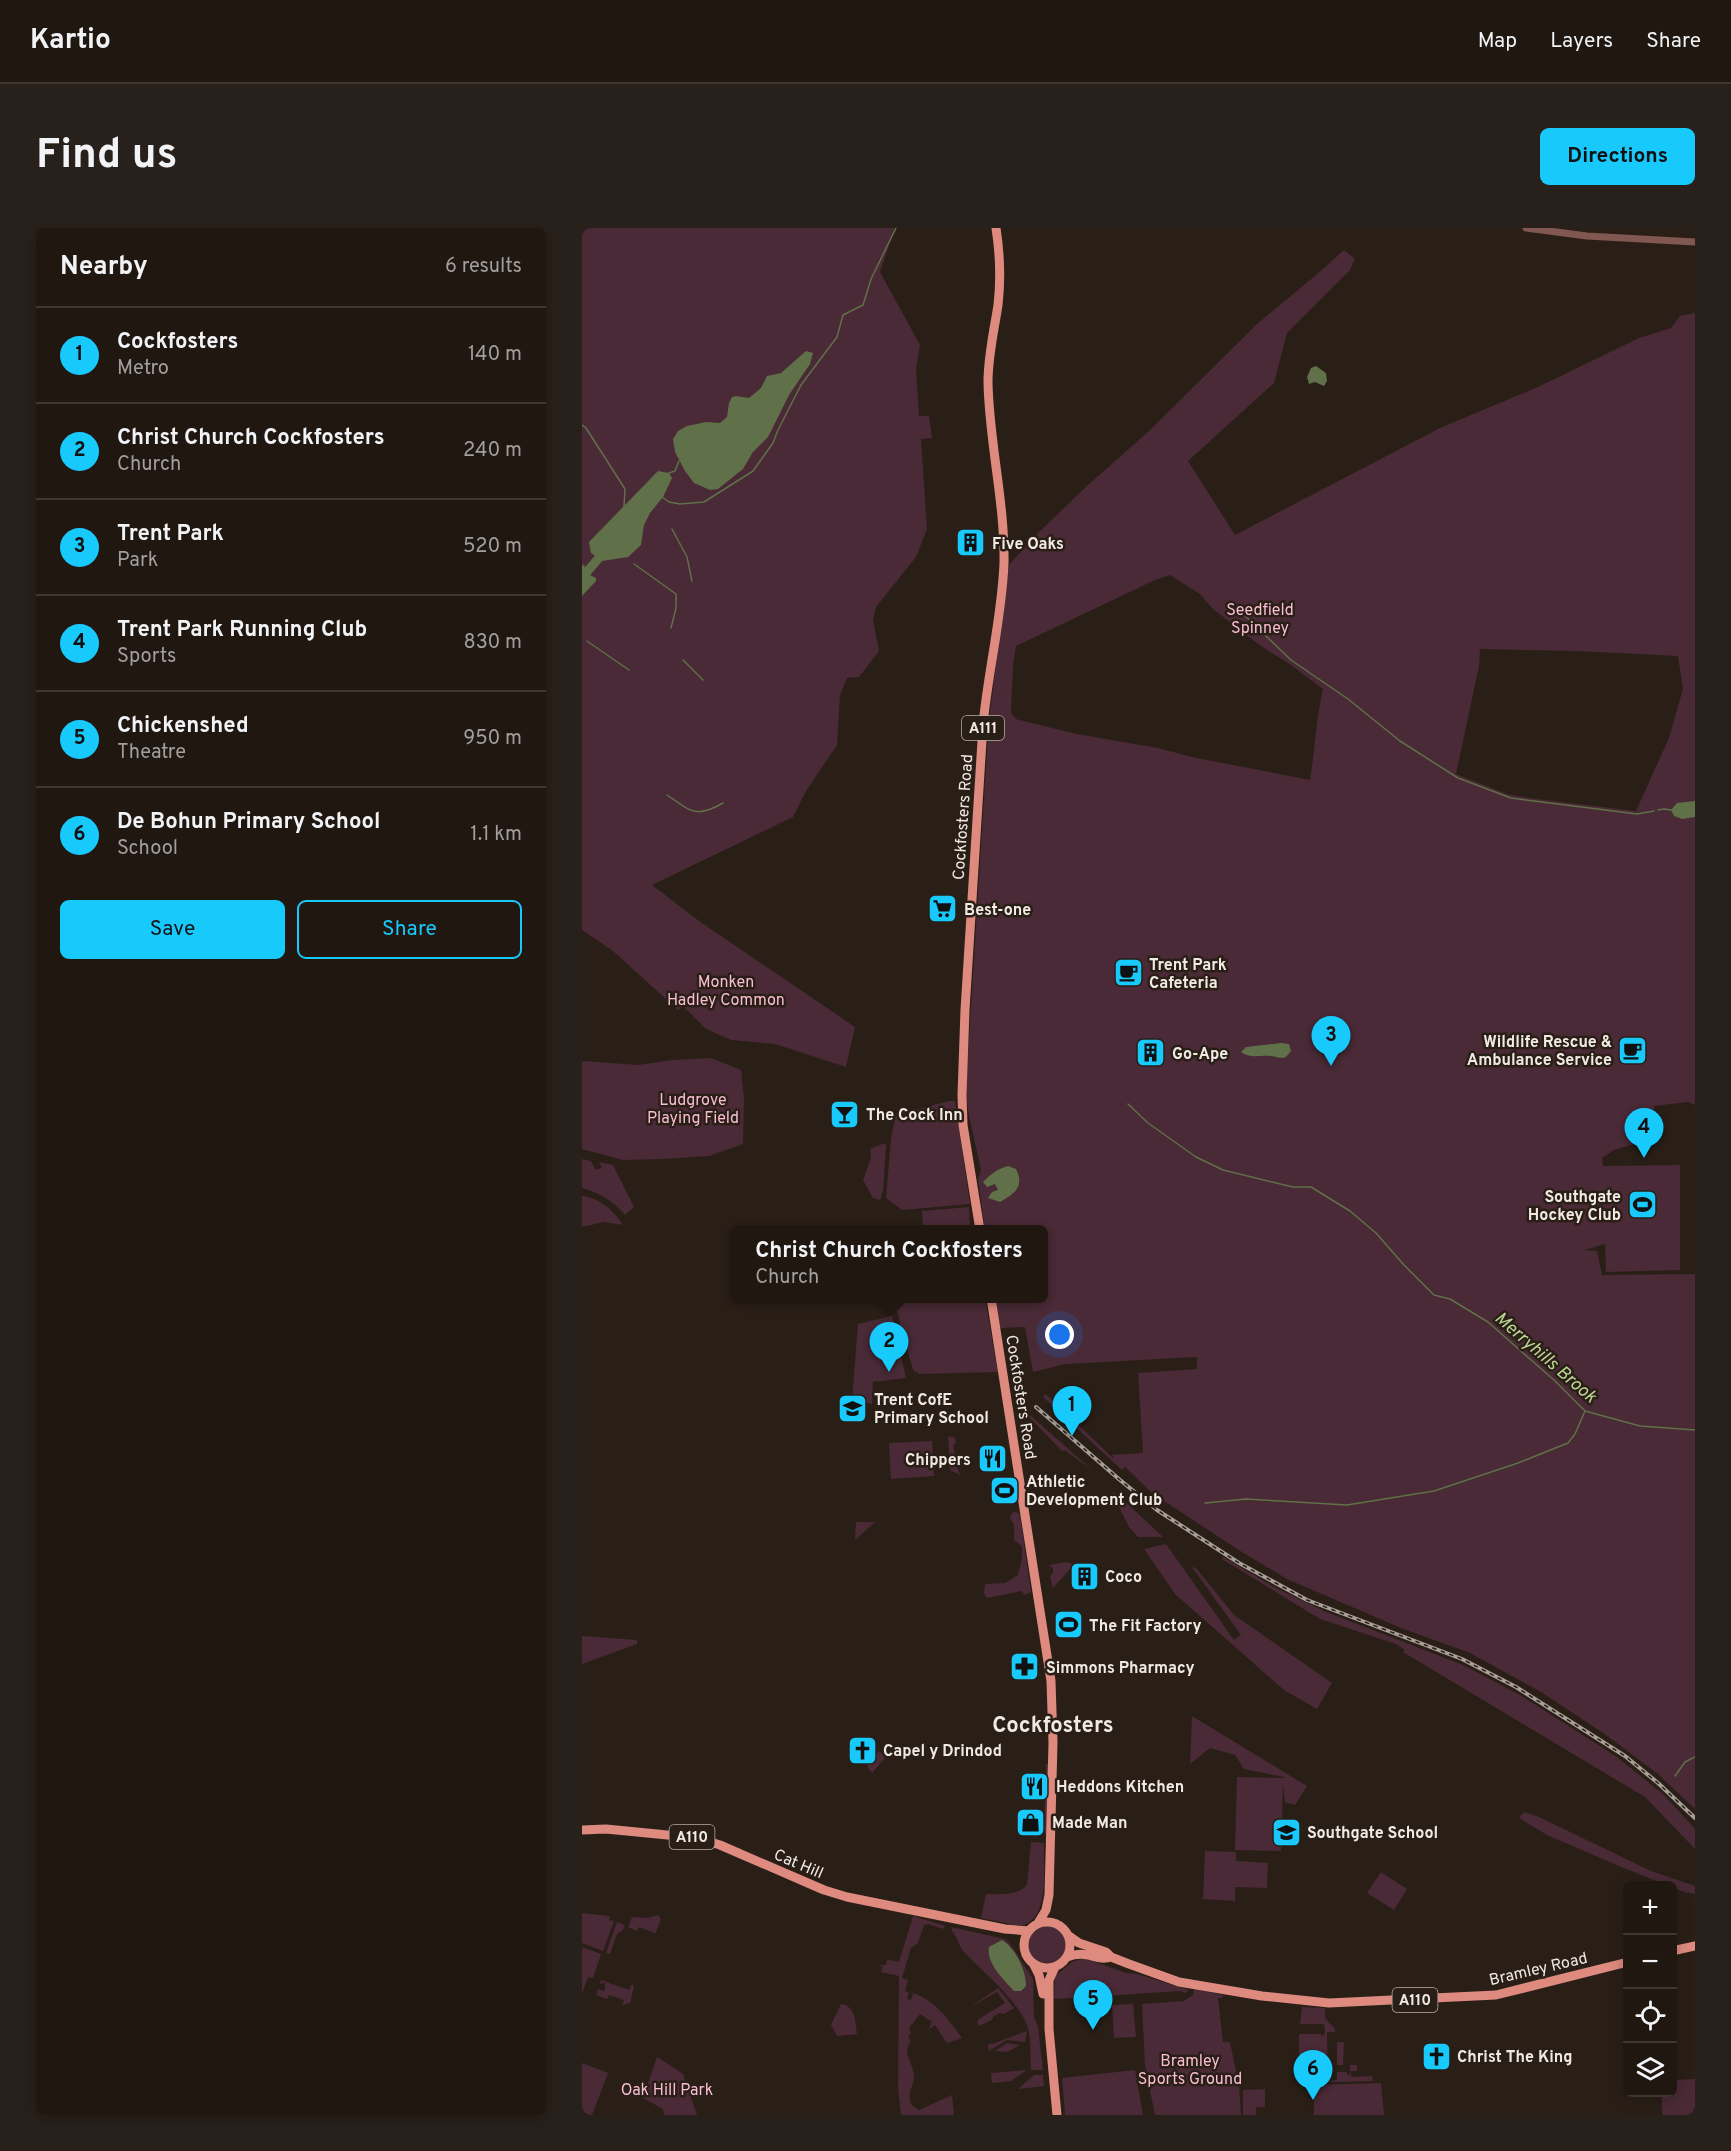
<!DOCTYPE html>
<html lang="en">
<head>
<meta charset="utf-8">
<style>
  :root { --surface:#201711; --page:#28201a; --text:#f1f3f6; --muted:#a29f9f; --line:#3d3631; --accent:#18cafc }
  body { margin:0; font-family:Overpass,sans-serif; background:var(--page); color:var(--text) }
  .controls { position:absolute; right:18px; bottom:18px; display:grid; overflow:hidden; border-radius:9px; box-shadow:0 3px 15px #0003 }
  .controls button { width:54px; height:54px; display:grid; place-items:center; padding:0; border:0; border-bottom:2px solid var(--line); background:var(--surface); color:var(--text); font:30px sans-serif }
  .you { position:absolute; left:478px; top:1107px; width:21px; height:21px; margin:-15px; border:4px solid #fff; border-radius:50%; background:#1a73e8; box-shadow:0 0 0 9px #1a73e833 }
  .badge { display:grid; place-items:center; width:39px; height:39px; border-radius:50%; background:var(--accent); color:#111; font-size:20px; font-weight:700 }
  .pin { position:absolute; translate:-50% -50px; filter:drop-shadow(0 2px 3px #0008) }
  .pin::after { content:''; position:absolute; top:32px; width:21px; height:18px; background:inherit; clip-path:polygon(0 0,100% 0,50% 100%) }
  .popup { position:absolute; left:148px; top:997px; width:318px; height:78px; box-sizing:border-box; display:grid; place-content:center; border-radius:9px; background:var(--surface); filter:drop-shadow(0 2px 4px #0005); font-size:20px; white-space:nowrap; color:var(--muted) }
  .popup b { font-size:22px; color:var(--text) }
  .popup::after { content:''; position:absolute; left:50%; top:100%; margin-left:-12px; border:12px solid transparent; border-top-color:var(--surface) }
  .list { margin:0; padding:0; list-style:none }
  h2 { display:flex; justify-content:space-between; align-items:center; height:78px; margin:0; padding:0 24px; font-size:26px }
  h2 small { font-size:20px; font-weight:400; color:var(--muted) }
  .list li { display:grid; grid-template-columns:39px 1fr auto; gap:18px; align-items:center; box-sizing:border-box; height:96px; padding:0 24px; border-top:2px solid var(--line) }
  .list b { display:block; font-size:22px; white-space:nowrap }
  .list p { margin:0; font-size:20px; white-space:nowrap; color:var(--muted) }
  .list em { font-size:20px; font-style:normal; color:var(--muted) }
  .actions { display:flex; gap:12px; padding:18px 24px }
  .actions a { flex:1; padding:14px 0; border:2px solid var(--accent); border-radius:9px; text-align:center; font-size:21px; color:var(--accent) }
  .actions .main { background:var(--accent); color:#111 }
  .icon { flex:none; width:33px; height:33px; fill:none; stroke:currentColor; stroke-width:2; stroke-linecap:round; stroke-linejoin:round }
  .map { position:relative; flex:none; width:1113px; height:1887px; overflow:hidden; border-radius:9px }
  header { display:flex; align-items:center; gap:36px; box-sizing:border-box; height:84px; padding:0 30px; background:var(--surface); border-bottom:2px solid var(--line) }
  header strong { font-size:28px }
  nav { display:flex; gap:33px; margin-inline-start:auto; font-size:21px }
  .intro { display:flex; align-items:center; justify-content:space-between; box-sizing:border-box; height:144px; padding:0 36px }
  h1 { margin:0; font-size:42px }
  .button { padding:15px 27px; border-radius:9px; background:var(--accent); color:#111; font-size:21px; font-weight:700 }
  main { display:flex; gap:36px; padding:0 36px }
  aside { flex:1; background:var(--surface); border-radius:9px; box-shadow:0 3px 15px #0003 }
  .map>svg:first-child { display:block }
</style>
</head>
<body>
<header>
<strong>Kartio</strong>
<nav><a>Map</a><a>Layers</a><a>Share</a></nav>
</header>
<div class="intro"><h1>Find us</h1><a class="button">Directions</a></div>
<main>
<aside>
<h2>Nearby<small>6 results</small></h2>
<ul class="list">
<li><span class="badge">1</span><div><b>Cockfosters</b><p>Metro</p></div><em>140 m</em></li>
<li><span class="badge">2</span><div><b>Christ Church Cockfosters</b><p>Church</p></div><em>240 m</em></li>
<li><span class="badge">3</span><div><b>Trent Park</b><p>Park</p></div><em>520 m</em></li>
<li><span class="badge">4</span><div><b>Trent Park Running Club</b><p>Sports</p></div><em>830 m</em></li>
<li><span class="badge">5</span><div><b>Chickenshed</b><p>Theatre</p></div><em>950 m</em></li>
<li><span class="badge">6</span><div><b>De Bohun Primary School</b><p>School</p></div><em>1.1 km</em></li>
</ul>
<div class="actions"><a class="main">Save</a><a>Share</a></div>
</aside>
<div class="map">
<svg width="1113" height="1887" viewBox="0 0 1113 1887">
  <rect width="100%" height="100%" fill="#2a1f17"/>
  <path fill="#492a36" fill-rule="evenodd" d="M0 0H313L298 44 338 117 334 141 337 188H347L350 210 339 211 345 301 334 329 294 379 291 392 297 423 277 449 265 450 258 467 255 517 224 563 211 589 70 657 117 693 273 799 264 839 193 816 149 812 124 801 101 778 96 782 31 723 0 702Z
    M762 22 773 31 768 42 705 105 692 155 606 233 653 307 858 200 956 159 1057 110 1089 100 1098 88 1113 85V877L1106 874 1072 878 1071 914 1052 915 1049 917 1032 922 1020 930 1021 938 1098 937V1042L1024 1044 1023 1016 1002 1022 1015 1023 1020 1047 1113 1046V1581L1076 1546 1024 1507 959 1464 888 1425 819 1400 705 1351 655 1321 570 1265 543 1239 540 1242 461 1169 464 1166 532 1231 530 1227 561 1225 556 1145 615 1141V1129L483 1136 451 1144 443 1099 418 1100 414 1071 461 1070V1002L403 1001 396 951 399 942 386 883 384 859 407 491 427 337 456 305 505 258 567 203 675 96 733 48ZM588 347 618 366 631 381 676 416 709 437 741 461C734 491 733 522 728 552L610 529 576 520 495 506 441 493 434 491 429 485 431 437 434 418 573 352ZM898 421 994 423 1096 428 1101 461 1087 510 1054 583 946 570 925 566 874 546 897 438Z
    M129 830 159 842 162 871 161 916 127 928 82 931 41 932 0 921V833L56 837 90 832Z
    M367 873H373L388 976 320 982 304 970 309 910 314 887Z
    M303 915 304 918 301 963 298 972 291 970 281 952 289 930 288 921Z
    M0 931 9 933 14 942 20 940 17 934 31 937 52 979 43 987C31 973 18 965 0 960Z
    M0 968C17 970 32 982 41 997L22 994 0 999Z
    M387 979 388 1001H341L340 983Z
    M327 1071H403L416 1144 338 1146 331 1142 315 1083Z
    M310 1088 324 1150 291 1154 290 1176 270 1173 276 1096Z
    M448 1187 511 1243 483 1222 480 1223 446 1188Z
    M366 1208 373 1210 374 1215 371 1217 377 1245 379 1246 378 1247 368 1242Z
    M350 1213 352 1248 309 1251 307 1215Z
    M531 1264 536 1267 581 1309H556L547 1299 533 1271 529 1266Z
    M434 1283 438 1287 449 1364 442 1367 440 1363 405 1370 402 1365 403 1356 423 1355 436 1347 440 1330V1318L432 1312V1297L428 1290 430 1285Z
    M274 1294H293L273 1312Z
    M584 1316 652 1412 659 1407 610 1339 614 1340 652 1387 750 1455 735 1481 702 1462 593 1366 562 1321Z
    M641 1329 692 1359 742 1383 881 1437 938 1467 1035 1529 1082 1567 1113 1601V1621L1063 1569 821 1424 823 1422 814 1416 738 1391 640 1331Z
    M485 1334 490 1336 489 1340 471 1360 468 1348 471 1345V1340L467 1337Z
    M0 1408 55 1412V1416L0 1436Z
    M610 1488 725 1558 713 1577 703 1574 701 1555 699 1623 653 1622 655 1549 701 1550 702 1549 662 1541 653 1527 628 1520 608 1536Z
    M297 1523 304 1529 290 1545 286 1540 285 1534Z
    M464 1536H467L464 1605H462Z
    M942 1584 957 1589 1069 1643 1113 1658V1666L1102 1664 1037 1638 965 1607 937 1590Z
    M449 1614 462 1615C461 1639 469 1691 439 1698L399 1690 404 1666C418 1666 435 1668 445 1657Z
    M623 1623 654 1624V1633L686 1635 685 1660 653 1659V1673L621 1671Z
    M799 1644 825 1661 812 1682 785 1665Z
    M0 1685 28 1688 27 1692 32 1693 21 1723 0 1715Z
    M76 1687 79 1691 72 1709 73 1705 57 1699 55 1703 46 1699 50 1689 65 1690Z
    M331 1688 363 1698 361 1701 347 1696 342 1697 336 1715 329 1720 320 1750 326 1752 323 1763 327 1764 325 1771 329 1772 331 1765C354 1773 366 1791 380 1810L365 1815 353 1797 346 1802 350 1794 338 1786 327 1800 329 1805 326 1809 329 1813C319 1825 332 1835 332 1849 332 1857 326 1864 328 1872 329 1878 332 1879 337 1882L370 1867 372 1887H319L316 1860 317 1748 299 1744 301 1739 296 1737H304L305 1732 303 1731 317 1734Z
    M35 1694 43 1697 40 1703 35 1706 28 1726 24 1725Z
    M446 1716a19 19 0 1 1 38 0a19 19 0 1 1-38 0Z
    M369 1699 423 1711 429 1717 451 1751 452 1788 456 1799 461 1842H449C448 1830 449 1817 447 1805 444 1779 401 1744 384 1726 377 1720 376 1710 370 1703ZM428 1717 433 1728 418 1746 414 1739Z
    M0 1719 19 1726 11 1750 6 1749 0 1766Z
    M502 1730 544 1745 555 1746 607 1762 603 1765 599 1763 472 1771 473 1748 490 1734Z
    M19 1752 47 1762 50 1756 52 1759 48 1775 40 1777 42 1772 27 1767 25 1771 14 1767 16 1761 21 1763 23 1762V1755L18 1756Z
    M416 1760 432 1780 422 1786 417 1785 411 1789 410 1792 397 1798 395 1794 397 1791 423 1775 415 1764 388 1779Z
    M612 1761 641 1767 640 1770H636L641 1814H648L657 1858 659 1887H573L563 1838 560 1776 602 1773 611 1767Z
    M259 1776C274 1778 273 1793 275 1806L255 1808 249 1797Z
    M551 1776 554 1809 532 1810 530 1777Z
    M720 1779 743 1780V1790L753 1801V1804H745L746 1853 755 1852V1844H765V1847H768V1837H775V1843H769V1849L790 1848 791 1853 717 1855V1806H739L740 1809 743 1805 742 1796H718Z
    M445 1803 443 1814 425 1812 407 1823 406 1818 408 1815 410 1816Z
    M755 1814H762L761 1837H755Z
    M425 1815 438 1817 425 1824 413 1823Z
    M75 1829 101 1846 115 1887H82L81 1881 61 1870Z
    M0 1835 26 1845 10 1887H0Z
    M445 1842 429 1853 410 1855 409 1845Z
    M553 1842 561 1887H483L480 1850Z
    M452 1847H461L462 1858 436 1861Z
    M1113 1851V1887H1080V1865L1090 1864 1091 1852Z
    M799 1855 802 1887H732V1857Z
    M683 1861V1879H674V1887H661V1862Z"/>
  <path fill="#607048" d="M224 123 231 125 228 136 207 167 186 209 171 224 161 241 136 261 128 262 112 255 103 243 93 224 91 211 96 203 105 198 124 194 138 195 145 189 147 175 150 169 154 168 167 170 179 160 185 148 199 145Z
    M734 138 744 145 745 153 742 158 733 154 727 156 725 149 729 140Z
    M76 243 87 245 90 250 81 269 68 285 62 297 59 317 46 329 20 333 9 325 7 314Z
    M2 336 4 345 14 350V353L0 368V338Z
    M1113 573V589L1100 591 1092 588 1089 582 1095 575Z
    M699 815 707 816 709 823 704 829C698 831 696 829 689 828 677 827 670 831 659 824L664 819Z
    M426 938 434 941C443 959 432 966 418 974L406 970 410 964 416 962 413 956 405 959 401 954C409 946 415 941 426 938Z
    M420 1712C433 1720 444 1741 444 1758L439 1763H432C421 1751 404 1735 407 1719Z"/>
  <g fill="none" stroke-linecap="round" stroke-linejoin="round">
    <path stroke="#607048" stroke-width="1.5" d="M0 197 4 200 43 261 42 279
      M87 245 93 243 97 233
      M80 269 87 274 98 276 122 274 171 243 191 215 196 202 219 157 255 109 261 87 281 77 289 51 314 0
      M90 301 105 329 110 353
      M52 336 94 366V380L89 400
      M655 380 709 432 766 471 818 513 876 550 929 570 1055 586 1072 583
      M5 413 47 442
      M101 432 121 452
      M85 567C109 583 113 591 141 575
      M1076 582 1082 581 1089 582
      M546 876 566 895 614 929 641 942 711 959H729L768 983 794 1005 822 1037 852 1067 868 1071 906 1094 972 1152 1003 1183 1058 1198 1113 1202
      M623 1275 664 1271 765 1277 852 1263 936 1235 986 1215 993 1206 1003 1183
      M1093 1548 1103 1534 1113 1529"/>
    <path stroke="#607048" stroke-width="9" d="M4 345 16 331"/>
    <path stroke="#805751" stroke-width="7" d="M944 0 1005 8 1113 14"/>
    <path stroke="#de8a7f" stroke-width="9" d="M398 1002 381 897 380 867 383 782 401 497C406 443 420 389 422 335 423 274 407 214 406 154 406 128 412 103 416 77 419 51 418 26 414 0
      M409 1070 469 1453 471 1515 467 1667 464 1682 456 1695
      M0 1602 24 1601 116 1610 138 1617 242 1662 265 1669 423 1701 447 1703
      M442 1717a23 23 0 1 1 46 0a23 23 0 1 1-46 0Z
      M487 1708 497 1715 524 1724 529 1729 547 1736 597 1754 680 1768 747 1775 914 1767 1046 1734
      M1090 1723 1113 1718
      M485 1729C506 1721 514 1734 529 1729
      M451 1735 457 1747 461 1766
      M473 1739 467 1752V1801L475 1887"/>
    <defs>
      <path id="rail" d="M454 1179 538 1252 575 1282 657 1335 725 1372 880 1431 934 1459 1043 1528 1076 1555 1113 1590"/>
    </defs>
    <use href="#rail" stroke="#a69e97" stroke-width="4"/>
    <use href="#rail" stroke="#2a1f17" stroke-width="1.5" stroke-dasharray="4.5" stroke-linecap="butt"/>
  </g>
  <defs>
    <symbol id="building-square" viewBox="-11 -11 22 22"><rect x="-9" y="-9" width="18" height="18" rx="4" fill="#18cafc" stroke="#2a1f17"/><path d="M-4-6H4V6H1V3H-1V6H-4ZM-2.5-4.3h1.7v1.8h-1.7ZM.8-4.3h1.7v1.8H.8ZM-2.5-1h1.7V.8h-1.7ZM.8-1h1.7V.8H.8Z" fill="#111"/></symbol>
    <symbol id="supermarket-square" viewBox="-11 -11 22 22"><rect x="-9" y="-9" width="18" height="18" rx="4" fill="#18cafc" stroke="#2a1f17"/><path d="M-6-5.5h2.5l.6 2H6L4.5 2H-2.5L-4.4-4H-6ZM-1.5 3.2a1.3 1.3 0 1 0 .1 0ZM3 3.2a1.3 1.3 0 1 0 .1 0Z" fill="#111"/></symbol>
    <symbol id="cafe-square" viewBox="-11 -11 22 22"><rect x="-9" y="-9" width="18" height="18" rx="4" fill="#18cafc" stroke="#2a1f17"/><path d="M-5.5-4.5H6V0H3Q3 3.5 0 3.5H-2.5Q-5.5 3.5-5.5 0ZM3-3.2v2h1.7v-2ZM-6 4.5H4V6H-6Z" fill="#111"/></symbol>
    <symbol id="bar-square" viewBox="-11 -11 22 22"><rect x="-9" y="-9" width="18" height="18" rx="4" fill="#18cafc" stroke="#2a1f17"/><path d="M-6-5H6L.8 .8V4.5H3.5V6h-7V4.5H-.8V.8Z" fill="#111"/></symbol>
    <symbol id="stadium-square" viewBox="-11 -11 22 22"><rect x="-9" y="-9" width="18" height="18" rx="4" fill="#18cafc" stroke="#2a1f17"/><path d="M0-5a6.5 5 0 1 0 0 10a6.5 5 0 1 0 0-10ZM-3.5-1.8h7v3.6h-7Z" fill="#111"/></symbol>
    <symbol id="school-square" viewBox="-11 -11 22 22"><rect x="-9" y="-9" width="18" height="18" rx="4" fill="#18cafc" stroke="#2a1f17"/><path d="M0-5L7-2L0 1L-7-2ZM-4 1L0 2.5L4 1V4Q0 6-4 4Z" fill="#111"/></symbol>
    <symbol id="restaurant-square" viewBox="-11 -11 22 22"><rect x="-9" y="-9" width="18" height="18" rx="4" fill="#18cafc" stroke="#2a1f17"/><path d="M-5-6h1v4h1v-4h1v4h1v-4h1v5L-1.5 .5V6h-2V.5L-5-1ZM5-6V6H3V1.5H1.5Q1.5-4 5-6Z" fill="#111"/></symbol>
    <symbol id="pharmacy-square" viewBox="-11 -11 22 22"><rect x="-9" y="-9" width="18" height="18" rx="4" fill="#18cafc" stroke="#2a1f17"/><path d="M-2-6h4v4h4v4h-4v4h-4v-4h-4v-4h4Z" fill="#111"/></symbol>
    <symbol id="church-square" viewBox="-11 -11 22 22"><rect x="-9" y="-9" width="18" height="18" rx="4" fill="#18cafc" stroke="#2a1f17"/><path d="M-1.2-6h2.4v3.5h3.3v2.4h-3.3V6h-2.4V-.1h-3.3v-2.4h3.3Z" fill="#111"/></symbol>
    <symbol id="shop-square" viewBox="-11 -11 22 22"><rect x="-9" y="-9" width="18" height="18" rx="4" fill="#18cafc" stroke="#2a1f17"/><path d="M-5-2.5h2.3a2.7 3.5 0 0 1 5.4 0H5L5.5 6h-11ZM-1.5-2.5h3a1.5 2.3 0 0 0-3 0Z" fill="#111"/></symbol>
  </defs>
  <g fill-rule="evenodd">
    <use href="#building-square" x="372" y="298" width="33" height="33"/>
    <use href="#supermarket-square" x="344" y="664" width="33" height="33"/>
    <use href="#cafe-square" x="530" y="728" width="33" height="33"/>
    <use href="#cafe-square" x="1034" y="806" width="33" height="33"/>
    <use href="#building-square" x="552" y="808" width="33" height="33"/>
    <use href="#bar-square" x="246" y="870" width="33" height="33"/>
    <use href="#stadium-square" x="1044" y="960" width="33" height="33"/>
    <use href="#school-square" x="254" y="1164" width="33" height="33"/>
    <use href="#restaurant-square" x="394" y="1214" width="33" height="33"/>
    <use href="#stadium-square" x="406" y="1246" width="33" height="33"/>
    <use href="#building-square" x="486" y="1332" width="33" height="33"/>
    <use href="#stadium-square" x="470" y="1380" width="33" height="33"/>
    <use href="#pharmacy-square" x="426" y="1422" width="33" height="33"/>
    <use href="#church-square" x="264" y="1506" width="33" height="33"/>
    <use href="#restaurant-square" x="436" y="1542" width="33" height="33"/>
    <use href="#shop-square" x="432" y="1578" width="33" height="33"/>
    <use href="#school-square" x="688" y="1588" width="33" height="33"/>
    <use href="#church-square" x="838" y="1812" width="33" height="33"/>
  </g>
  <g text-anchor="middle" stroke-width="5" stroke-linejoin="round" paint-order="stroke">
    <g fill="#2a1f17" stroke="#b5ada6" stroke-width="1.5">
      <rect x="380" y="488" width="42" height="24" rx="4.5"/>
      <rect x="87.5" y="1597" width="45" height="24" rx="4.5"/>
      <rect x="810.5" y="1760" width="45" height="24" rx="4.5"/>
    </g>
    <g font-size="15" font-weight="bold" fill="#f1eae4">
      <text x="401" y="505">A111</text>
      <text x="110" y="1614">A110</text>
      <text x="833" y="1777">A110</text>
    </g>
    <g font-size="16" font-weight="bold" fill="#f1eae4" stroke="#2a1f17" text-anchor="start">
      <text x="410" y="321">Five Oaks</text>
      <text x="382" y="687">Best-one</text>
      <text x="567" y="742">Trent Park<tspan x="567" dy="18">Cafeteria</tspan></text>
      <text x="1030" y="819" text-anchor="end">Wildlife Rescue &amp;<tspan x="1030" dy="18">Ambulance Service</tspan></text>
      <text x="590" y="831">Go-Ape</text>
      <text x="284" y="892">The Cock Inn</text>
      <text x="1039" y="974" text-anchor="end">Southgate<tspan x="1039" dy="18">Hockey Club</tspan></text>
      <text x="292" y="1177">Trent CofE<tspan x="292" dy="18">Primary School</tspan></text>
      <text x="389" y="1237" text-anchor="end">Chippers</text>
      <text x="444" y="1259">Athletic<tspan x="444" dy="18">Development Club</tspan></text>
      <text x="523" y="1354">Coco</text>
      <text x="507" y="1403">The Fit Factory</text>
      <text x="464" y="1445">Simmons Pharmacy</text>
      <text x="301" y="1528">Capel y Drindod</text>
      <text x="474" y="1564">Heddons Kitchen</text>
      <text x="470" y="1600">Made Man</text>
      <text x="725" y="1610">Southgate School</text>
      <text x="875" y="1834">Christ The King</text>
    </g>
    <g font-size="16" fill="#fabed3" stroke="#2a1f17">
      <text x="678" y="387">Seedfield<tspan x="678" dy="18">Spinney</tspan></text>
      <text x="144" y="759">Monken<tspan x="144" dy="18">Hadley Common</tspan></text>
      <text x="111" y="877">Ludgrove<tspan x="111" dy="18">Playing Field</tspan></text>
      <text x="608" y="1838">Bramley<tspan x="608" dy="18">Sports Ground</tspan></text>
      <text x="85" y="1867">Oak Hill Park</text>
    </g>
    <g font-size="16" fill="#f1eae4" stroke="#2a1f17">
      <text transform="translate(380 589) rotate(-86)" y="6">Cockfosters Road</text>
      <text transform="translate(440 1169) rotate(81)" y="6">Cockfosters Road</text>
      <text transform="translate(217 1635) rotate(23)" y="6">Cat Hill</text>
      <text transform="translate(956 1740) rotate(-13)" y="6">Bramley Road</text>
    </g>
    <g font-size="18" font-style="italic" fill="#bad592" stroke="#2a1f17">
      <text transform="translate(964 1129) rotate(41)" y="6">Merryhills Brook</text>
    </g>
    <g font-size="22" font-weight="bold" fill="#f1eae4" stroke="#2a1f17">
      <text x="471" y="1504">Cockfosters</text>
    </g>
  </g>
</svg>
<div class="controls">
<button>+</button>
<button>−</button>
<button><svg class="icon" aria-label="locate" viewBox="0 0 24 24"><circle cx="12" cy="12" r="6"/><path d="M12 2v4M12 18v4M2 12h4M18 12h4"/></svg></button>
<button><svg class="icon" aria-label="layers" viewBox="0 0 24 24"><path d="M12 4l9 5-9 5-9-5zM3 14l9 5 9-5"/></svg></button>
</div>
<div class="you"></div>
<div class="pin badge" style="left:490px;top:1208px">1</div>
<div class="pin badge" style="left:307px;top:1144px">2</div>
<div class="popup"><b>Christ Church Cockfosters</b>Church</div>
<div class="pin badge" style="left:749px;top:838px">3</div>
<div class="pin badge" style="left:1062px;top:930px">4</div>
<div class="pin badge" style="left:511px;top:1802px">5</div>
<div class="pin badge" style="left:731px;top:1872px">6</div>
</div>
</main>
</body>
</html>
